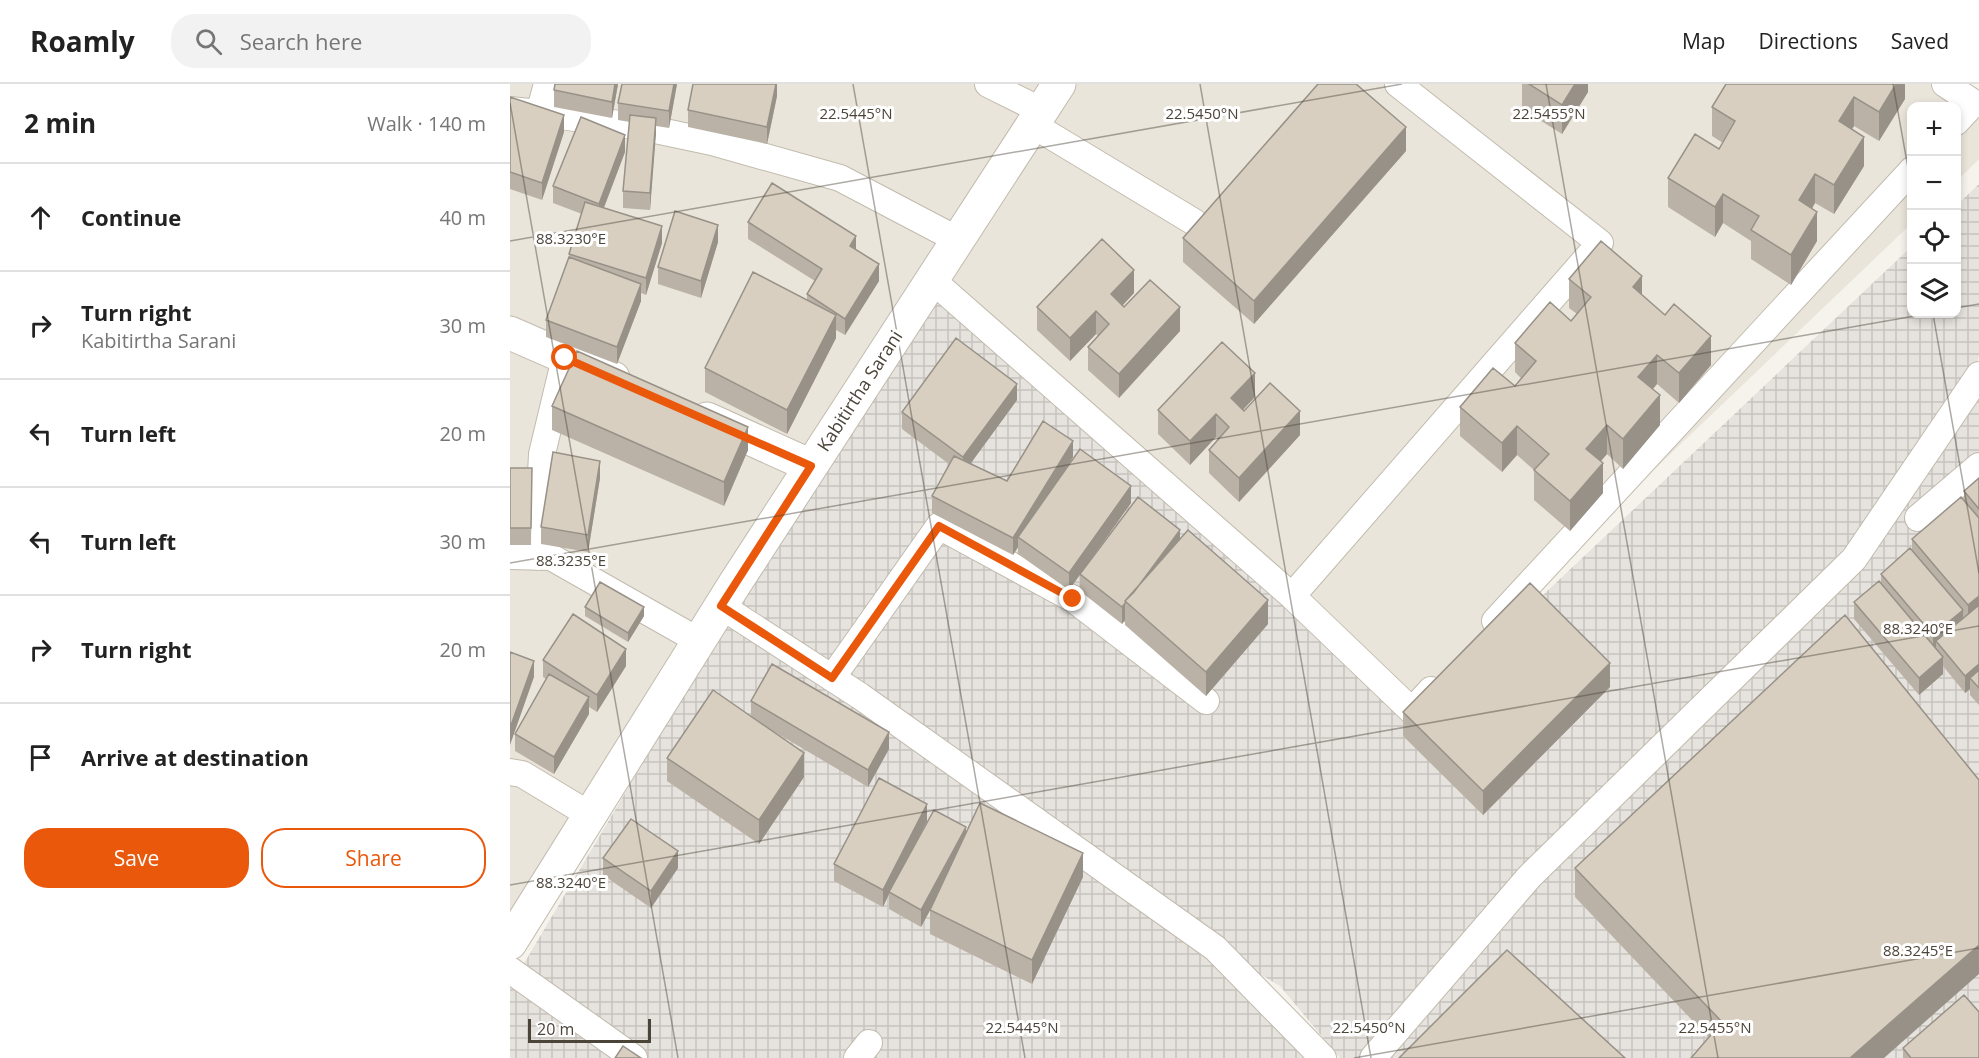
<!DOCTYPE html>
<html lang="en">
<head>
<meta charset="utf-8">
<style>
  :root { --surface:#fff; --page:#f2f2f2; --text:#222; --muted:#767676; --line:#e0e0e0; --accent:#ea580c }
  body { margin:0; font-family:"Open Sans",sans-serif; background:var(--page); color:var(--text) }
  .controls { position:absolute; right:18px; top:18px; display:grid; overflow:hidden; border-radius:12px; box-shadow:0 3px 9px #0003 }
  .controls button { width:54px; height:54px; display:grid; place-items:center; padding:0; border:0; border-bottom:2px solid var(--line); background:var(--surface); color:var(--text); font:30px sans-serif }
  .scale { position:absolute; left:18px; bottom:15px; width:123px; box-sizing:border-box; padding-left:6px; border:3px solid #4b4439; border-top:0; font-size:16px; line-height:21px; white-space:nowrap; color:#4b4439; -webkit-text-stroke:4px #fff; paint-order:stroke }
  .stop { position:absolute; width:18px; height:18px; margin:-14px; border:4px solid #ea580c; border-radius:50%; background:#fff }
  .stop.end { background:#ea580c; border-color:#fff; box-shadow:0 2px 6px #0008 }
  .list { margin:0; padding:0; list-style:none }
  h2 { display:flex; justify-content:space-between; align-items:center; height:78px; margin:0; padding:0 24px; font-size:26px }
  h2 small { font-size:20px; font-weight:400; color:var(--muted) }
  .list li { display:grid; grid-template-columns:39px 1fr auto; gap:18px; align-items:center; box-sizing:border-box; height:108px; padding:0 24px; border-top:2px solid var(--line) }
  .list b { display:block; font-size:22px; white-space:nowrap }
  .list p { margin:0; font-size:20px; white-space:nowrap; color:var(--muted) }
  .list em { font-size:20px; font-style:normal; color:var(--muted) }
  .actions { display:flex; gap:12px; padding:18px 24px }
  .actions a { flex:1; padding:14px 0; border:2px solid var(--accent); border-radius:24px; text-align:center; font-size:21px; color:var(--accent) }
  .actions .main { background:var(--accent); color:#fff }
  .icon { flex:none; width:33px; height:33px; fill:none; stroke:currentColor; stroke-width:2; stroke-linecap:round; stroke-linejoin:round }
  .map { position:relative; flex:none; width:1469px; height:974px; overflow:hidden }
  header { display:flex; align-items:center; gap:36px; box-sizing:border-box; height:84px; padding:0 30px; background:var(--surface); border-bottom:2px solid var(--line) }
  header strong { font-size:28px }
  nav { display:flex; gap:33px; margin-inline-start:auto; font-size:21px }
  .search { width:420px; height:54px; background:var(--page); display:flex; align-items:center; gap:15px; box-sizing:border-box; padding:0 21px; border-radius:24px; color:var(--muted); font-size:22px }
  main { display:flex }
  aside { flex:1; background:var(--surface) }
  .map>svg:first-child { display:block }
</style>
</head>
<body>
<header>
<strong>Roamly</strong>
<div class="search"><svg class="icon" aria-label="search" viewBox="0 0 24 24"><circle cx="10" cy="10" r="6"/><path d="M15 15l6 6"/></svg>Search here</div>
<nav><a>Map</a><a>Directions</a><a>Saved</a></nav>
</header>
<main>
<aside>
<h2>2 min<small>Walk · 140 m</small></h2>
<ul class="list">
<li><svg class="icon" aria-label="ahead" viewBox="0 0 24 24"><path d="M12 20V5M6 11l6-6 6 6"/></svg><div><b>Continue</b></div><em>40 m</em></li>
<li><svg class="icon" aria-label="right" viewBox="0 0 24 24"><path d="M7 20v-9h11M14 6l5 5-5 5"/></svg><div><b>Turn right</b><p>Kabitirtha Sarani</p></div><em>30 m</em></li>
<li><svg class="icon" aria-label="left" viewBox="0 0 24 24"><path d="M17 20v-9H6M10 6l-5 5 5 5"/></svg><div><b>Turn left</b></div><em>20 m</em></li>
<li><svg class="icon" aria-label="left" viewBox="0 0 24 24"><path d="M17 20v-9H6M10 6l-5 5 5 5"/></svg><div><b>Turn left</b></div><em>30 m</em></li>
<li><svg class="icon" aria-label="right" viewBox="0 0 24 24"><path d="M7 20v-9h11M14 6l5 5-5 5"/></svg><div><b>Turn right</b></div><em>20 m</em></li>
<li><svg class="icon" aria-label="arrive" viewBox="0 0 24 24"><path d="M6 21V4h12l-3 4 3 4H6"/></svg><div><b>Arrive at destination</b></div></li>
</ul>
<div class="actions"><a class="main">Save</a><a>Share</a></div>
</aside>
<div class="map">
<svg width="1469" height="974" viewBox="0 0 1469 974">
  <defs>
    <pattern id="industrial-grid" width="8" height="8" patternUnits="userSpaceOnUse" patternTransform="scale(1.5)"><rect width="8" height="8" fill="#e6e2dd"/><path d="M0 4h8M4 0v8" fill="none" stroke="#c7c3be"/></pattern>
  </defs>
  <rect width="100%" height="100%" fill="#f6f3ec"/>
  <path fill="#eae5da" d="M0 0H536L0 840Z
    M564 0H1440L1469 18V75L1447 97 1446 22H1402L1401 140 903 616 441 195Z"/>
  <path fill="url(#industrial-grid)" d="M1469 100V272L1466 282 1341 470 854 974H830L770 902 705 864 222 519 427 213 902 635 1401 163 1402 230H1446L1447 121Z
    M1469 313V974H872L1033 797 1349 479Z
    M216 539 420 670 749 907 807 974H0V903Z"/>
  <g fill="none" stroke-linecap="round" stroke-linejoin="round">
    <defs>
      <path id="lane" d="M478 0 532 27
        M1435 0 1464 19 1446 38
        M0 26 29 29 131 43 202 58 330 94 448 156
        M29 29 37 0
        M523 41 684 138
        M422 196 782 512 902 627 921 606
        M1408 434 1469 382
        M0 472 41 473 189 557
        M27 473 32 370 55 274
        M782 512 1090 159 888 0
        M211 522 350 612 705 864 813 974
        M985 537 1402 86
        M322 594 429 442 563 515 696 617
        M0 688 12 690 80 731
        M0 886 124 974
        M347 974 359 959
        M863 974 1020 792 1344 475 1469 291"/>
      <path id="street" d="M0 249 103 294
        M197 335 301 382
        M0 859 224 501 549 0"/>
    </defs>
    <use href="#lane" stroke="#c2bbae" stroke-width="28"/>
    <use href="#street" stroke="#c2bbae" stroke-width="35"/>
    <use href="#lane" stroke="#fff" stroke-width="26"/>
    <use href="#street" stroke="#fff" stroke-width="33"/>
  </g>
  <path fill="#bab2a6" d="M108 0 102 34 44 23V6Z
    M112 0H167L159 44 146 42 140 126 113 124V107L120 38 108 36V19Z
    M267 0V12L257 60 178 43V26Z
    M1012 0H1078V8L1052 50 1012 25Z
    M1395 0V15L1369 57 1344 42 1342 45 1354 82 1324 130 1305 119 1302 125 1307 157 1281 201 1241 175V157L1213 139 1205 153 1158 123V94L1209 65 1213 59 1202 52V23Z
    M0 13 54 48 32 116 0 105Z
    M896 67 744 240 673 178V154Z
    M115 68 94 124 152 159 136 211 131 209V217L107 280 36 253V236L59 173V170L72 130 43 119V102Z
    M238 138 346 165 369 197 335 251 326 246V254L277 350 195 308V284L297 216V210L305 197 238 155Z
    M208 158 191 214 148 200V183Z
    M1059 195 1132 211 1201 281 1169 319 1147 300 1143 305 1150 341 1113 385 1097 370 1091 377 1093 409 1060 447 1024 416V386L1007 371 992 388 950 352V323L1005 302 1011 294 1005 288V259L1061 237 1067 230 1059 224Z
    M624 209 612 222 614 223 670 247 609 314 578 286V263L588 252 586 250 560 277 527 246V223Z
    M745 313 733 326 734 327 790 351 729 418 699 389V366L708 356 706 353 680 381 648 350V326Z
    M507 316 460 380 497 397 563 373 556 385 621 419 581 475 670 455 758 540 696 612 615 541V536L612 540 570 507V491L559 506 508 470V463L503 471 422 429V412L439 380 392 345V328Z
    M42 322 238 366 214 422 42 346Z
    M0 384H22L21 461H0Z
    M90 394 78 468 31 460V443Z
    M1469 394V621L1460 611V605L1455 609 1433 582V590L1409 611 1344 535V518L1371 500V490L1402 467V455L1454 417V407Z
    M75 523 134 532 118 558 75 532Z
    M33 576 116 582 87 628 79 623V630L44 690 5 667V650L36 595 33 593Z
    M1100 603 973 731 893 652V628Z
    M241 617 379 665 358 703 263 647 294 693 249 760 157 697V674L241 632Z
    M417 737 394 781 456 750 573 793 522 900 420 850V826L411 843 379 825V810L373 823 324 797V780Z
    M93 774 168 784 141 824 93 791Z
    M1065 784 1374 974 1199 954 1065 813Z
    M1393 964 1469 974H1393Z"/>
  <path fill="#979187" d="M105 0H108L102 34V18Z
    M164 0H167L159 44V27Z
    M266 0H267V12L257 60V43Z
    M1065 0H1078V8L1052 50V21Z
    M1386 0H1395V15L1369 57V28Z
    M1344 13V42L1329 66V37Z
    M54 31V48L32 116V99Z
    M146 34V50L140 126V109Z
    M896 43V67L744 240V217Z
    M115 51V68L89 136V120Z
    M1354 53V82L1324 130V101Z
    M1305 90V119L1289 146V116Z
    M1213 110V139L1205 153V123Z
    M1307 128V157L1281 201V171Z
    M208 141V158L191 214V197Z
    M152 142V159L136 211V194Z
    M346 152V168L340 162Z
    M369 180V197L335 251V235Z
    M624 186V209L601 234V210Z
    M1132 192V222L1123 203Z
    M131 200V217L107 280V263Z
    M670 223V247L609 314V290Z
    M586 227V250L560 277V254Z
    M326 231V254L277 350V326Z
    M1201 252V281L1169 319V289Z
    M1147 271V300L1128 322V293Z
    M745 289V313L721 338V314Z
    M507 300V316L453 390V373Z
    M1150 311V341L1113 385V355Z
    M790 327V351L729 418V394Z
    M706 330V353L680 381V357Z
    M1097 341V370L1076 394V365Z
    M1007 342V371L992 388V359Z
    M238 343V366L214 422V398Z
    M563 357V373L512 456 508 453V463L503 471V454Z
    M90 377V394L78 468V451Z
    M1093 379V409L1060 447V417Z
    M621 402V419L559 506V489Z
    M670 446V463L616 518Z
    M1469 512V529L1458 538V521Z
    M758 516V540L696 612V588Z
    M615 519V536L612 540V523Z
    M134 523V532L118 558V549Z
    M1453 526V543L1426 557V565L1423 568V551Z
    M116 565V582L87 628V611Z
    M1433 573V590L1409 611V594Z
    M24 577V593L0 661V644Z
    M1100 579V603L973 731V707Z
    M1469 580V597L1460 594V605L1455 609V592Z
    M79 613V630L44 690V673Z
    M379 648V665L358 703V686Z
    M294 669V693L249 760V736Z
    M417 720V737L380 808H379V810L373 823V806Z
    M456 743V760L411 843V826Z
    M168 767V784L141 824V807Z
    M573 769V793L522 900V876Z
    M1469 861V890L1374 974H1340Z"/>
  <path fill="#d8cfc1" stroke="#979187" stroke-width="1.5" d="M45 0H105L102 18 44 6Z
    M112 0H164L159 27 108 19Z
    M183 0H266L257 43 178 26Z
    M808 0H846L896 43 744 217 673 154Z
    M1019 0H1065L1052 21Z
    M1216 0H1386L1369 28 1344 13 1329 37 1354 53 1324 101 1305 90 1289 116 1307 128 1281 171 1241 146 1249 132 1213 110 1205 123 1158 94 1185 50 1209 65 1225 37 1202 23Z
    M0 13 54 31 32 99 0 88Z
    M120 31 146 34 140 109 113 107Z
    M71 33 115 51 89 120 43 102Z
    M262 99 346 152 340 162 369 180 335 235 297 210 312 185 238 138Z
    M75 118 152 142 136 194 59 170Z
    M165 127 208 141 191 197 148 183Z
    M592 155 624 186 601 210 614 223 640 196 670 223 609 290 578 263 599 240 586 227 560 254 527 223Z
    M1091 157 1132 192 1123 203 1155 231 1164 220 1201 252 1169 289 1147 271 1128 293 1150 311 1113 355 1097 341 1076 365 1093 379 1060 417 1024 386 1039 370 1007 342 992 359 950 323 983 284 1005 302 1026 277 1005 259 1040 218 1061 237 1081 213 1059 195Z
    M59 173 131 200 107 263 36 236Z
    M243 188 326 231 277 326 195 284Z
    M446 254 507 300 453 373 392 328Z
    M712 258 745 289 721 314 734 327 760 299 790 327 729 394 699 366 719 343 706 330 680 357 648 326Z
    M67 267 238 343 214 398 42 322Z
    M533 337 563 357 503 454 422 412 444 372 497 397Z
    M570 365 621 402 559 489 508 453Z
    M43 368 90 377 78 451 31 443Z
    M0 384H22L21 444H0Z
    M1469 394V425L1454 407Z
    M628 413 670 446 624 508 615 517 616 518 612 523 570 490Z
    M1451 413 1469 434V512L1458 521 1402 455Z
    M678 446 758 516 696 588 615 517Z
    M1400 464 1453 526 1423 551 1371 490Z
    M1369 497 1433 573 1409 594 1344 518Z
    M90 498 134 523 118 549 75 523Z
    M1020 499 1100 579 973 707 893 628Z
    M1469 521V580L1455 592 1426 557Z
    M63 530 116 565 87 611 33 576Z
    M1335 531 1469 696V861L1340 974H1181L1212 938 1065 784Z
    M0 568 24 577 0 644Z
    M262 580 379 648 358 686 241 617Z
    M1469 586V604L1460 594Z
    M39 590 79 613 44 673 5 650Z
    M203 606 294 669 249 736 157 674Z
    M369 694 417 720 373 806 324 780Z
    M470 719 573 769 522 876 420 826Z
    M424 726 456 743 411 826 379 808Z
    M121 735 168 767 141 807 93 774Z
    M997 866 1115 974H889Z
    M1454 911 1469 928V974H1401L1393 964Z
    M113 962 131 974H105Z"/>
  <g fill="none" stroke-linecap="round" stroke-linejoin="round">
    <path stroke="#ea580c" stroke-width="8" d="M55 274 301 382 211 522 322 594 429 442 563 515"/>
  </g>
  <path fill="none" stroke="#4b4439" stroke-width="1.5" stroke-opacity="0.45" d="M343 0 515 974M690 0 861 974M1036 0 1208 974M1383 0 1402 106M0 19 168 974M0 157 892 0M1446 224 1469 220M1423 230 1469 489M0 479 1416 230M0 801 1469 542M844 974 1469 864"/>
  <g text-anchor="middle" stroke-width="6" stroke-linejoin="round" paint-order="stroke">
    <g font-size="18" fill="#4b4439" stroke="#fff">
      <text transform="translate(350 307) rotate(-57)" y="6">Kabitirtha Sarani</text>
    </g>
  </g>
  <g font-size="15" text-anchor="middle" fill="#4b4439" stroke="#fff" stroke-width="6" stroke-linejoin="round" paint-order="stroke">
    <text x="346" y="35">22.5445°N</text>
    <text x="692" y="35">22.5450°N</text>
    <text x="1039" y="35">22.5455°N</text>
    <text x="61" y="160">88.3230°E</text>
    <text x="61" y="482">88.3235°E</text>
    <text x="1408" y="550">88.3240°E</text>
    <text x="61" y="804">88.3240°E</text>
    <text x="1408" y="872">88.3245°E</text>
    <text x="512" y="949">22.5445°N</text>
    <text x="859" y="949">22.5450°N</text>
    <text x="1205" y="949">22.5455°N</text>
  </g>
</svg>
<div class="controls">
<button>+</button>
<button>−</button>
<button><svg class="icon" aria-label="locate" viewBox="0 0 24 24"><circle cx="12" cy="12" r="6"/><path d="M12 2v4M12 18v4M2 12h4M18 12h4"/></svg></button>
<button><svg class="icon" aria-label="layers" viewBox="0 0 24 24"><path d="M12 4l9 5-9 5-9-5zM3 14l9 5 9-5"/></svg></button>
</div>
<div class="scale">20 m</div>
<div class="stop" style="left:55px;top:274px"></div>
<div class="stop end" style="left:563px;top:515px"></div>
</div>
</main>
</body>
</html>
